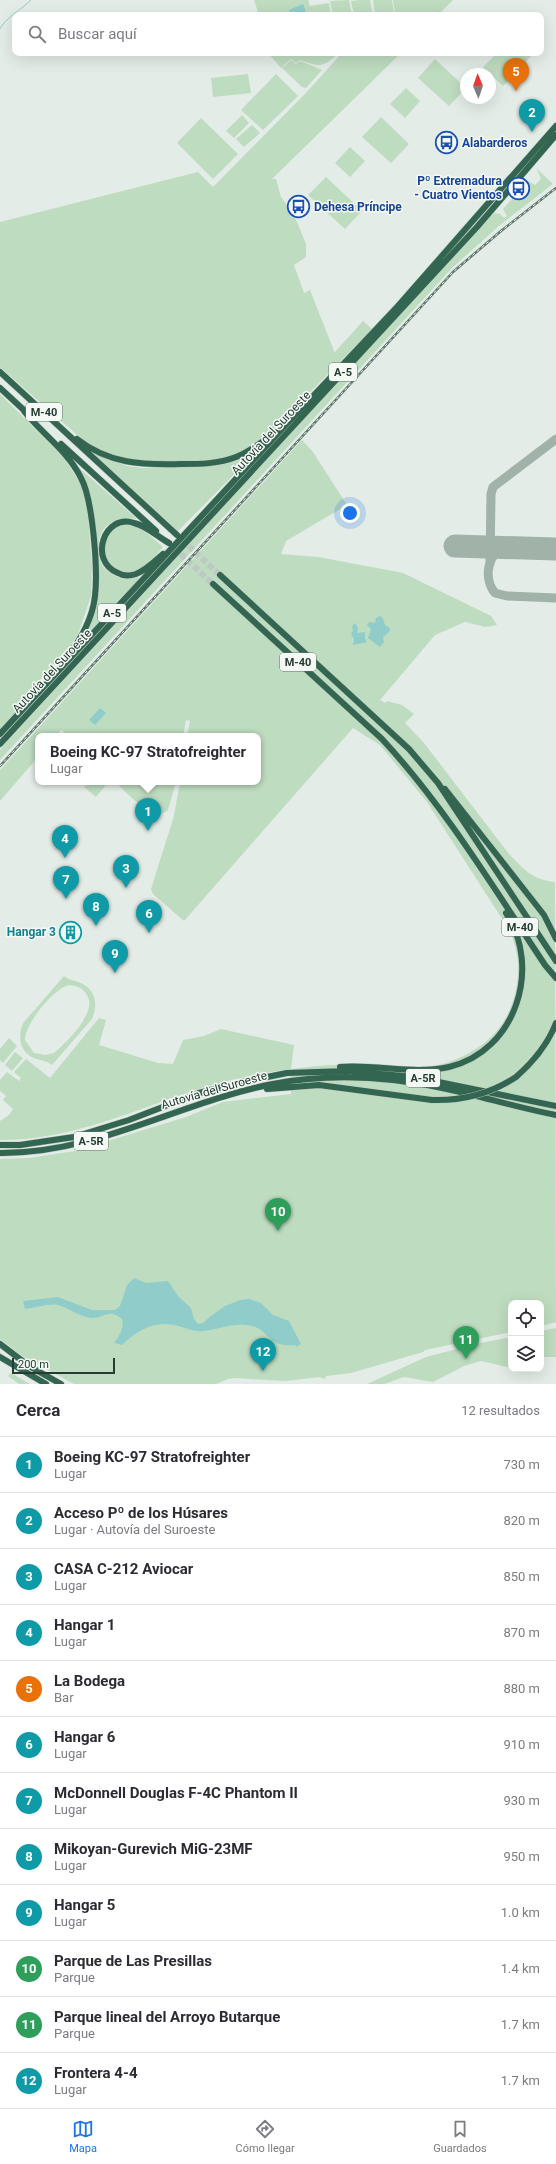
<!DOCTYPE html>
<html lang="es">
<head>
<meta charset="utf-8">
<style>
  :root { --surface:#fff; --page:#f2f2f3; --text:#2b2b33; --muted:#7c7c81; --line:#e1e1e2; --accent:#1a73e8 }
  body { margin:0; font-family:Roboto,sans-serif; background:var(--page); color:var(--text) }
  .controls { position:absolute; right:12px; bottom:12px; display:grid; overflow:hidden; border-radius:8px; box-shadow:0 4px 16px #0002 }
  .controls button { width:36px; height:36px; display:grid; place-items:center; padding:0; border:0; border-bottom:1px solid var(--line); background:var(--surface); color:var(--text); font:20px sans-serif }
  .compass { position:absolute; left:460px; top:68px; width:36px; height:36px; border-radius:50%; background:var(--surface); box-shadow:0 4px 16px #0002; rotate:358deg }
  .scale { position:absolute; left:12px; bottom:10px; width:103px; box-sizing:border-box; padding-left:4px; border:2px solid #243c31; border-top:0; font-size:11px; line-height:14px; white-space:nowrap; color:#243c31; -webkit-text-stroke:3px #f4f9f5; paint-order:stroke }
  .you { position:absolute; left:350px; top:513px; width:14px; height:14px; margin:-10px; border:3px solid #fff; border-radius:50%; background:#1a73e8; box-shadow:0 0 0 6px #1a73e833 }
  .badge { display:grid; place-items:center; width:26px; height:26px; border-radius:50%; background:var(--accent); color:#fff; font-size:13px; font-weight:700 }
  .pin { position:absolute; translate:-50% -33px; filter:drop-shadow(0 1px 2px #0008) }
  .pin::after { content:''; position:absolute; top:21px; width:14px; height:12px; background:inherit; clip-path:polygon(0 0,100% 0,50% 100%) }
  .popup { position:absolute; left:35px; top:733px; width:226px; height:52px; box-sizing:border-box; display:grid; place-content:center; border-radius:8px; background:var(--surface); filter:drop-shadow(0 1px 3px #0005); font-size:13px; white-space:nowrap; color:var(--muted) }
  .popup b { font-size:15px; color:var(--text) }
  .popup::after { content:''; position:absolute; left:50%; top:100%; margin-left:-8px; border:8px solid transparent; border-top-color:var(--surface) }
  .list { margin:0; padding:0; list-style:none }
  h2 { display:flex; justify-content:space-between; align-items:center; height:52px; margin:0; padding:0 16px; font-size:17px }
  h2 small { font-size:13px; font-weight:400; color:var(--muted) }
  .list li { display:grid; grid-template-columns:26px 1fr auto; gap:12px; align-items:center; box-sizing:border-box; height:56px; padding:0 16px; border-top:1px solid var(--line) }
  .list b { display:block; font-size:15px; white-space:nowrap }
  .list p { margin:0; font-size:13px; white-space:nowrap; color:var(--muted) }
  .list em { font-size:13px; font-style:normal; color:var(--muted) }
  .icon { flex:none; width:22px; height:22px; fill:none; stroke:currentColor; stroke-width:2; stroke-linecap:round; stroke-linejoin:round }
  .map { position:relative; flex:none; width:556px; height:1384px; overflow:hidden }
  .search { position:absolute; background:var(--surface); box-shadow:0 4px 16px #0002; left:12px; right:12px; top:12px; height:44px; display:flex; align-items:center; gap:10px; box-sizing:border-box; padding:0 14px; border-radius:8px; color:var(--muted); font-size:15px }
  .sheet { height:724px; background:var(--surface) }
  nav { display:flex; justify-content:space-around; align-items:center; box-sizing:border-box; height:56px; border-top:1px solid var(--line); background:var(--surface); font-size:11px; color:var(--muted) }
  nav a { display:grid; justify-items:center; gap:2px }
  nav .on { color:var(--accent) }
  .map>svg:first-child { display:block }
</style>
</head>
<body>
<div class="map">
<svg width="556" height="1384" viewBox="0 0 556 1384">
  <rect width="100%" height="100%" fill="#e3ece6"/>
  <path fill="#bedcc0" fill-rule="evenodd" d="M254 0H308L310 6 329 3 331 15H259Z
    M349 0 352 15H333L330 1Z
    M360 0H370L373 15H354L351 1Z
    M373 0H392L394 13 375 15Z
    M393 0H453L438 15H387L395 13Z
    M268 53H338C323 68 320 67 300 60L296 63 291 59 281 68Z
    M342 53H401L272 179H276L281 197 294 215 306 244V257L294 265 304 293 310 290 334 351 335 352 363 321 372 329 269 434 261 441 234 456 210 461 138 462 103 453 84 441 0 367V222L198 172 213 187 305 94Z
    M497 53H534L503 86 483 67Z
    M435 59 466 88 449 106 418 78Z
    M291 60 296 64 300 61 322 70 306 88 302 87 282 68Z
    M248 74 251 93 213 97 211 78Z
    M276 74 298 96 263 130 241 110Z
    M406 88 420 101 405 118 390 104Z
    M242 115 249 123 234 138 226 131Z
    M381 117 409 144 391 163 362 137Z
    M201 118 238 154 213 179 177 143Z
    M252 125 260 133 244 147 236 139Z
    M350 147 365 161 350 177 335 163Z
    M537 169 553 184 500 225 452 268 0 760V750L3 746 491 216 495 213 500 214 504 218 507 216 503 209 528 181 535 185 541 179Z
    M326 177 362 211 345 229 308 195Z
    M0 394 64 458 79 481 87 505 92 567 91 596 78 634 71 645 29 692 16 712 0 729Z
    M269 439 178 531 94 454 127 466 142 468 219 465 252 453Z
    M302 440 313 452 347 505 286 541 281 554 318 557 403 573 491 616 497 625 485 627 465 622 435 635 380 700 385 703 387 701 402 705 414 714 405 723 424 743 509 854C526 871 531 879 555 882L556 1322 541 1326V1303H511V1332L425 1350 423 1352 351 1373 326 1376 325 1379 320 1377 285 1381 235 1378 228 1379 216 1384H74L22 1356 0 1339V1159L29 1158 75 1151 186 1117 223 1102 291 1094V1069C262 1073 232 1079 205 1087 135 1109 75 1140 0 1140V1121L9 1115 13 1109 3 1100 6 1096 0 1091V1080L7 1072 19 1081 21 1078 14 1072 26 1059 50 1078 99 1018 106 1020 99 1045 158 1063 173 1064 183 1040 204 1036 221 1029 294 1045 291 1069C310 1067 329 1064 348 1065 399 1065 431 1078 477 1048 494 1038 507 1020 513 1001 521 975 520 952 508 928L427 802 380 745 353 728 184 921 153 894 151 889 174 816 180 782H258V736H187L190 721 186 720 183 736H68L61 730 56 736H38V757L0 801V770Z
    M77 466 137 519C112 516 96 527 99 553 100 561 102 567 109 572 113 575 120 579 126 579 131 580 136 576 140 578L87 636C86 628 93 621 94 613 96 601 95 588 95 576 95 535 97 503 77 466Z
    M127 523C142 527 152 537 163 547 156 555 148 565 139 570 110 586 84 535 127 523Z
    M89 782H103L106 785 96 797 84 787Z
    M115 782H176L168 810C153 824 127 792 115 782Z
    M64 976C70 981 74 980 81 983 96 990 98 1005 92 1019L52 1065C46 1060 41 1061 34 1058 19 1052 17 1034 24 1022ZM69 985C77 986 83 988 87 995 98 1012 67 1042 54 1053L46 1055 34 1053 25 1040C24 1025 54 988 69 985Z
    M9 1038 17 1046 3 1063 0 1060V1049Z
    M15 1052 23 1058 12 1071 5 1065Z
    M556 1328V1357H544L541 1359V1331Z
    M511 1337V1368L481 1361 464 1366 433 1382 404 1377 384 1384H367L426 1357 476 1344Z
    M11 1373 30 1384H19L8 1376Z"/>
  <path fill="#90cdca" d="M303 4 307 15H291L289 10Z
    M380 616 383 618 385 625 390 628 389 632 383 637 384 642 380 647 368 638 371 629 367 625 369 622 375 623 376 618Z
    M355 623 358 628 357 633 365 632V638L367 642 353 645 354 639 351 634 353 631 352 626Z
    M100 708 106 713 95 725 89 720Z
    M134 1278 146 1283 168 1281 178 1296 191 1308 194 1319 198 1324 203 1323 211 1316 225 1306 240 1300 249 1299 261 1303 273 1315 289 1321 301 1344 296 1347 295 1345C268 1348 268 1329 252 1326 232 1322 222 1329 204 1331 193 1332 184 1327 174 1325 153 1321 137 1331 122 1345L114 1343C120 1334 124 1329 122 1319 108 1308 105 1318 93 1318 82 1318 69 1308 58 1305 49 1303 34 1308 25 1309L23 1301 58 1297 92 1310H115L120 1306 127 1285Z"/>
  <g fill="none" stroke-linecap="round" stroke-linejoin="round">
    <path stroke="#90cdca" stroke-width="1" d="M0 29C4 19 22 9 31 0"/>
    <path stroke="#a1b2a9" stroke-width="9" d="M507 547C487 552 483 578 495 593L507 596 556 598
      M490 562 491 494 493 487 556 439"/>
    <path stroke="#a1b2a9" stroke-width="23" d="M455 546 556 549"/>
    <path stroke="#bdc9c2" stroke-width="6" stroke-dasharray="6 3" stroke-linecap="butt" d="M182 540 220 575
      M174 548 213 584"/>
    <defs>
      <path id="highway" d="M0 372 177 535
        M0 388 26 412
        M24 411C42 434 68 451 81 478 93 500 98 570 95 596 93 616 82 638 69 654
        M77 439C109 464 142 465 181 464 200 464 218 464 236 457 252 451 263 440 277 432
        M61 444 156 531
        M163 554C155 561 146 570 136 574 130 576 123 576 118 573 88 561 104 513 134 523 147 526 158 537 169 543
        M220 575 409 749 438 783 556 961
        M213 584 382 739C445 807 493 887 545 965L556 978
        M0 734 282 429 398 306 556 126
        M0 744 477 227 556 135
        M445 789 544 915 556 939
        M340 1067C377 1064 413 1075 449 1067 516 1051 542 968 506 913
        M516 1077C533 1062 548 1044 556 1023
        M267 1089 319 1085 432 1100
        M0 1145H20L74 1137 129 1120 199 1093 242 1082 287 1073 348 1071 414 1077 556 1106
        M0 1153C97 1154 180 1102 273 1084 330 1073 392 1077 447 1089 484 1097 519 1108 556 1115
        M0 1344 29 1366 61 1384
        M0 1357 46 1384"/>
    </defs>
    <use href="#highway" stroke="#c2c8c5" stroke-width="7"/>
    <use href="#highway" stroke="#326651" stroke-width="6"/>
    <defs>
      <path id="rail" d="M0 766 453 272 501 231 556 188"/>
    </defs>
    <use href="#rail" stroke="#5f786c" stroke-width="2.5"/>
    <use href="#rail" stroke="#f4f9f5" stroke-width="1" stroke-dasharray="3" stroke-linecap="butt"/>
    <defs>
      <path id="highway-bridge" d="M432 1100C463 1101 490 1094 516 1077"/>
    </defs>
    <use href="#highway-bridge" stroke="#c2c8c5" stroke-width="7" stroke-linecap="butt"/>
    <use href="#highway-bridge" stroke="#326651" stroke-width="6"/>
  </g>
  <defs>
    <symbol id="bus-ring" viewBox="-11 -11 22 22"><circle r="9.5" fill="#f4f9f5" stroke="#1a4fb4" stroke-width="1.5"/><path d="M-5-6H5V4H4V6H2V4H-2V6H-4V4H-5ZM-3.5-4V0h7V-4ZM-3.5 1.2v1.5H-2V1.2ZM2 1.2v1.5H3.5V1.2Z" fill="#1a4fb4"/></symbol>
    <symbol id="building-ring" viewBox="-11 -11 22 22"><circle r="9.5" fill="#f4f9f5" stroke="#0f9aa8" stroke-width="1.5"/><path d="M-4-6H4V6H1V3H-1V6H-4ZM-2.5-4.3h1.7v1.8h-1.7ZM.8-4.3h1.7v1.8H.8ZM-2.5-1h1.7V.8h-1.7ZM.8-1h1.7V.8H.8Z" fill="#0f9aa8"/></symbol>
  </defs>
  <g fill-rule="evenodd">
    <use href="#bus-ring" x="434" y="130" width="25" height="25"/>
    <use href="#bus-ring" x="506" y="176" width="25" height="25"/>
    <use href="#bus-ring" x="286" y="194" width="25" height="25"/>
    <use href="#building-ring" x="58" y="920" width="25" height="25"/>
  </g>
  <g text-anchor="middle" stroke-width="3" stroke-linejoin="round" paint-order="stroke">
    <g fill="#f4f9f5" stroke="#62756c" stroke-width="1">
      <rect x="329" y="363" width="28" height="18" rx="3"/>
      <rect x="26" y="403" width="36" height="18" rx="3"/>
      <rect x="98" y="604" width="28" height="18" rx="3"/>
      <rect x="280" y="653" width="36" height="18" rx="3"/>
      <rect x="502" y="918" width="36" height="18" rx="3"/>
      <rect x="406" y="1069" width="34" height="18" rx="3"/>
      <rect x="74" y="1132" width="34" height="18" rx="3"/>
    </g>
    <g font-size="11" font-weight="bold" fill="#243c31">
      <text x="343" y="376">A-5</text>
      <text x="44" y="416">M-40</text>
      <text x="112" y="617">A-5</text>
      <text x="298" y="666">M-40</text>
      <text x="520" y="931">M-40</text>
      <text x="423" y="1082">A-5R</text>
      <text x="91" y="1145">A-5R</text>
    </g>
    <g font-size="12" font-weight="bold" fill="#164399" stroke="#f4f9f5" text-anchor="start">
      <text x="462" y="147">Alabarderos</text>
      <text x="502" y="185" text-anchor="end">Pº Extremadura<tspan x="502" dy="14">- Cuatro Vientos</tspan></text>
      <text x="314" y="211">Dehesa Príncipe</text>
    </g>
    <g font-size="12" fill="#243c31" stroke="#f4f9f5">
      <text transform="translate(271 433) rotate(-47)" y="4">Autovía del Suroeste</text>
      <text transform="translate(52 671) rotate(-47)" y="4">Autovía del Suroeste</text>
      <text transform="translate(214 1090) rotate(-16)" y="4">Autovía del Suroeste</text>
    </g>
    <g font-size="12" font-weight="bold" fill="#0d838f" stroke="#f4f9f5" text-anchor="end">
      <text x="56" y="936">Hangar 3</text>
    </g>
  </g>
</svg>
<div class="controls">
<button><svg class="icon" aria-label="locate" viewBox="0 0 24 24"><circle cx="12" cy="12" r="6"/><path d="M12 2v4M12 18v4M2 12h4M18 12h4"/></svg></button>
<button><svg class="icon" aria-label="layers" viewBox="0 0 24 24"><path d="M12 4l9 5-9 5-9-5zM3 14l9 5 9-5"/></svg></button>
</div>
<svg class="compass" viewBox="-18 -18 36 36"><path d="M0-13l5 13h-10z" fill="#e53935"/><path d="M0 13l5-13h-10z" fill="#7c7c81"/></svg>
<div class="scale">200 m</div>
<div class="you"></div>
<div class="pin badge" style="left:148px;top:831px;background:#0f9aa8">1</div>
<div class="popup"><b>Boeing KC-97 Stratofreighter</b>Lugar</div>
<div class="pin badge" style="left:532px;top:132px;background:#0f9aa8">2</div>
<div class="pin badge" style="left:126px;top:888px;background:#0f9aa8">3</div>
<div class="pin badge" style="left:65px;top:858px;background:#0f9aa8">4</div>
<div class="pin badge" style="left:516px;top:91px;background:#e8710a">5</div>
<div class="pin badge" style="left:149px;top:933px;background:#0f9aa8">6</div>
<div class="pin badge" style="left:66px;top:899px;background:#0f9aa8">7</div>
<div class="pin badge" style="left:96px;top:926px;background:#0f9aa8">8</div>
<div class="pin badge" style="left:115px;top:973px;background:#0f9aa8">9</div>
<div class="pin badge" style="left:278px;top:1231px;background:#2e9e5b">10</div>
<div class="pin badge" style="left:466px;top:1359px;background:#2e9e5b">11</div>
<div class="pin badge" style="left:263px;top:1371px;background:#0f9aa8">12</div>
<div class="search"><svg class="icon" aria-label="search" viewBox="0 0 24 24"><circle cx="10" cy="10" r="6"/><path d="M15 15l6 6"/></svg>Buscar aquí</div>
</div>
<section class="sheet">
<h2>Cerca<small>12 resultados</small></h2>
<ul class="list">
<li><span class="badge" style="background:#0f9aa8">1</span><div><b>Boeing KC-97 Stratofreighter</b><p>Lugar</p></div><em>730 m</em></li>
<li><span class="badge" style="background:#0f9aa8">2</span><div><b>Acceso Pº de los Húsares</b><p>Lugar · Autovía del Suroeste</p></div><em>820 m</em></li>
<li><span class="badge" style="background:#0f9aa8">3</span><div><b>CASA C-212 Aviocar</b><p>Lugar</p></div><em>850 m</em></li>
<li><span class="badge" style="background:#0f9aa8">4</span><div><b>Hangar 1</b><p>Lugar</p></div><em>870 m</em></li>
<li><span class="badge" style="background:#e8710a">5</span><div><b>La Bodega</b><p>Bar</p></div><em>880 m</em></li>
<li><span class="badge" style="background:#0f9aa8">6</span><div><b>Hangar 6</b><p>Lugar</p></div><em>910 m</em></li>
<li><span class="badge" style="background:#0f9aa8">7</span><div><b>McDonnell Douglas F-4C Phantom II</b><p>Lugar</p></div><em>930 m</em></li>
<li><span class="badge" style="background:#0f9aa8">8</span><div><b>Mikoyan-Gurevich MiG-23MF</b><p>Lugar</p></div><em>950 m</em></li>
<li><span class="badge" style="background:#0f9aa8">9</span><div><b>Hangar 5</b><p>Lugar</p></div><em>1.0 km</em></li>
<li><span class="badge" style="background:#2e9e5b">10</span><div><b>Parque de Las Presillas</b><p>Parque</p></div><em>1.4 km</em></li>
<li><span class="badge" style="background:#2e9e5b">11</span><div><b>Parque lineal del Arroyo Butarque</b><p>Parque</p></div><em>1.7 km</em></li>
<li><span class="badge" style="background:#0f9aa8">12</span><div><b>Frontera 4-4</b><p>Lugar</p></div><em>1.7 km</em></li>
</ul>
</section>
<nav>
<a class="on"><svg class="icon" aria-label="map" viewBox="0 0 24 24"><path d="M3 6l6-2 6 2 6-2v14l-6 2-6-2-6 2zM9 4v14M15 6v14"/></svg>Mapa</a>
<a><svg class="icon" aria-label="directions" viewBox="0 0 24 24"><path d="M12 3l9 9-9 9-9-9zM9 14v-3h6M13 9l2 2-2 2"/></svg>Cómo llegar</a>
<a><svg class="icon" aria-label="saved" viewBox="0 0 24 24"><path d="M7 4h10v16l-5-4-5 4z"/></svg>Guardados</a>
</nav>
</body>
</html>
